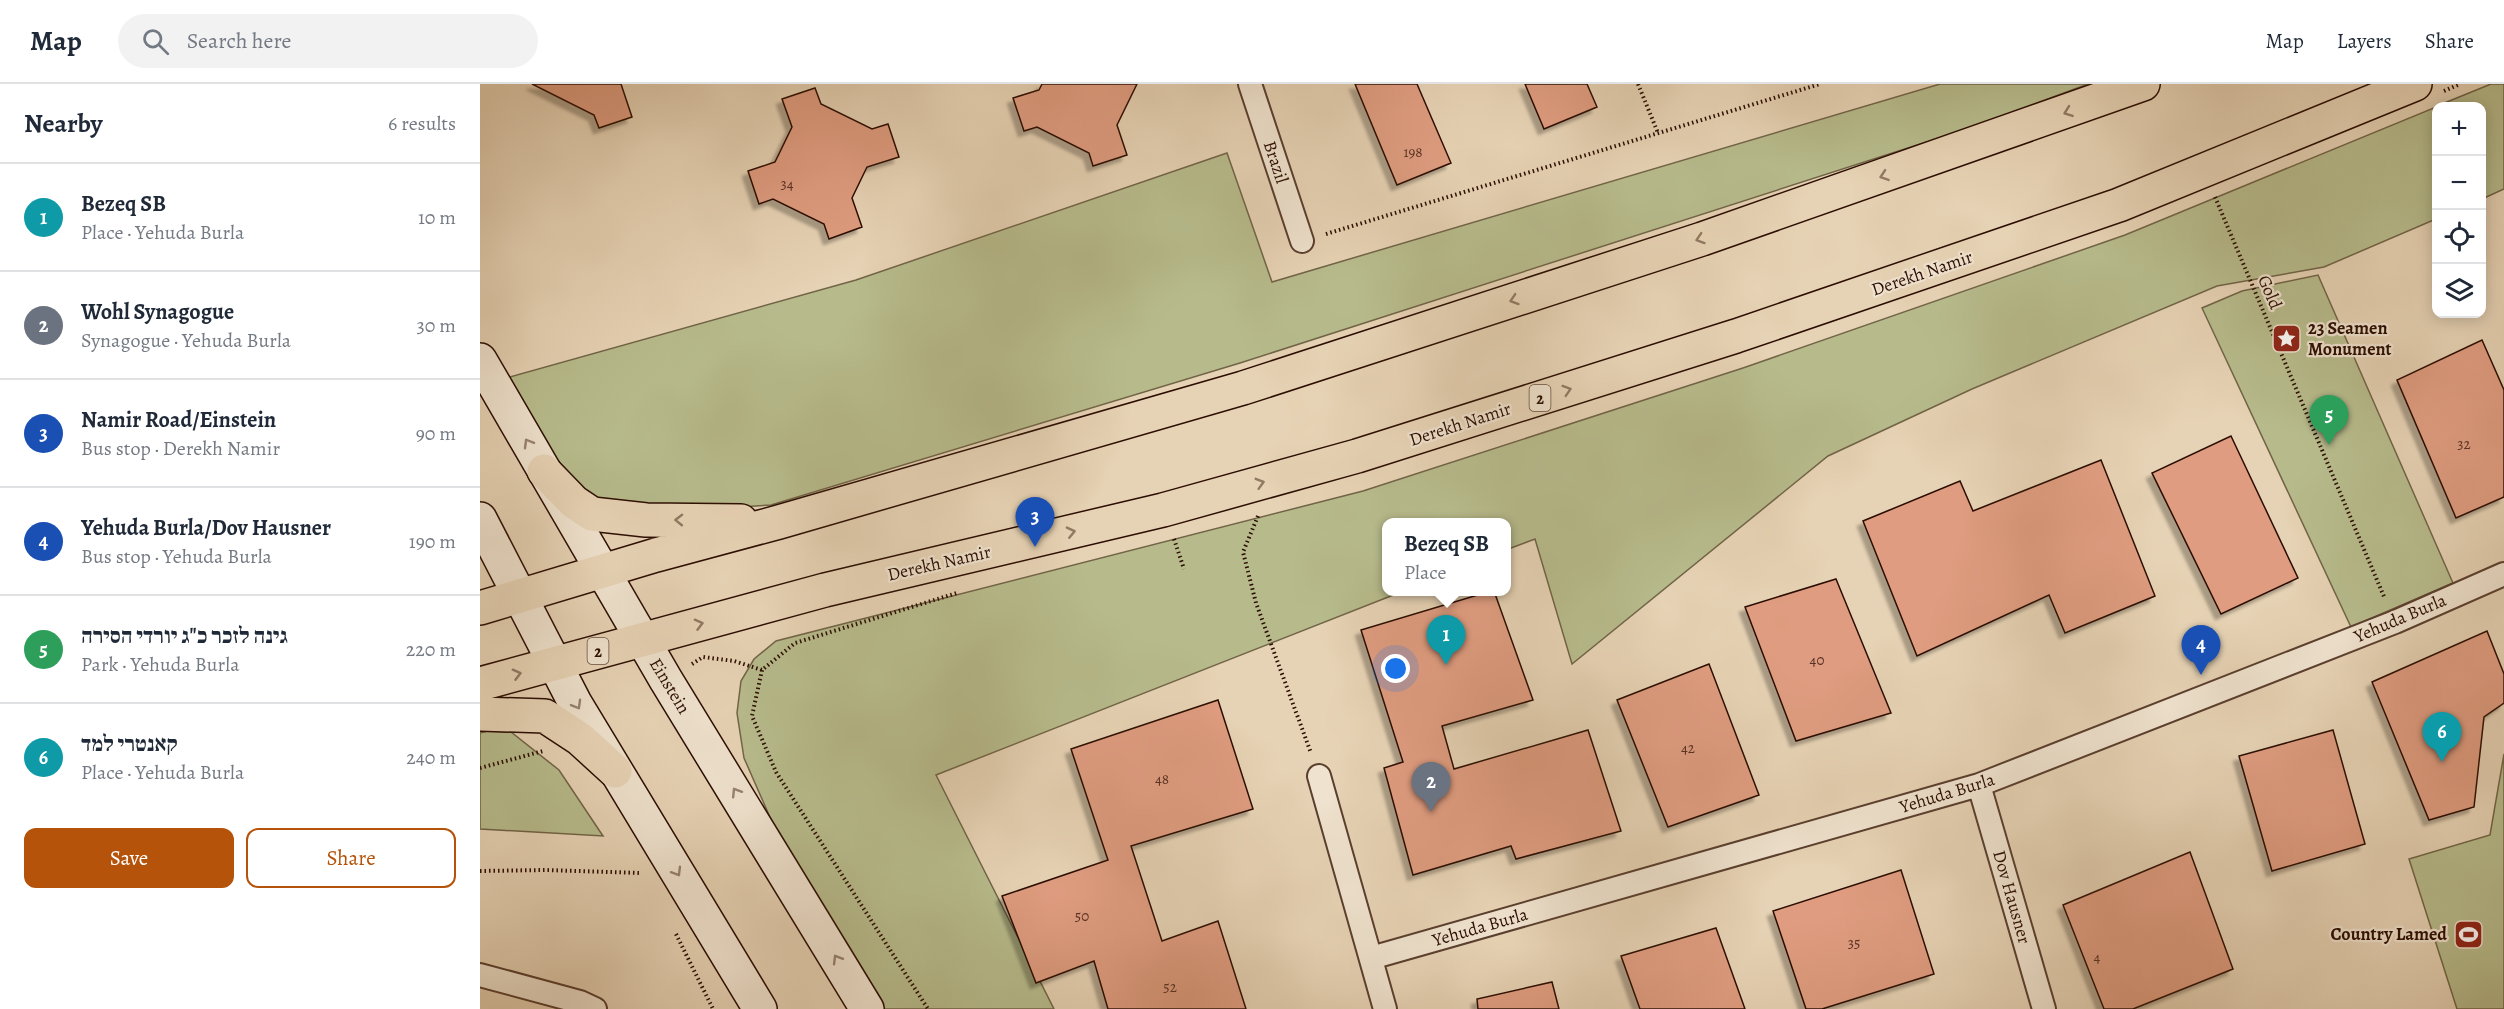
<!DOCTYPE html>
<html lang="en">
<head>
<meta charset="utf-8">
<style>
  :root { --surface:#fff; --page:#f2f2f3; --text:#1f2937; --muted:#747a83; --line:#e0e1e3; --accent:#b45309 }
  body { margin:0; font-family:Alegreya,"Frank Ruhl Libre",serif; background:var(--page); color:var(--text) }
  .controls { position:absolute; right:18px; top:18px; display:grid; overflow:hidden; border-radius:12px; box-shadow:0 3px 15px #0003 }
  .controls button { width:54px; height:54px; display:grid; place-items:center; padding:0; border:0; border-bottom:2px solid var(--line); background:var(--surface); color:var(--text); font:30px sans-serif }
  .you { position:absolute; left:916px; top:585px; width:21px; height:21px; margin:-15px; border:4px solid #fff; border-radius:50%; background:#1a73e8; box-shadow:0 0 0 9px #1a73e833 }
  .badge { display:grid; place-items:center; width:39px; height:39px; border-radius:50%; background:var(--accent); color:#fff; font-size:20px; font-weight:700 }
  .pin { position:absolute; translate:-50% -50px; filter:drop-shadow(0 2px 3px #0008) }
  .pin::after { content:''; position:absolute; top:32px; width:21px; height:18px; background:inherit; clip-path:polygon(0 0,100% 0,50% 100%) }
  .popup { position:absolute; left:902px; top:434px; width:129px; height:78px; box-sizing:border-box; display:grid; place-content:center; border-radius:12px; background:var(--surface); filter:drop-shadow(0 2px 4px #0005); font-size:20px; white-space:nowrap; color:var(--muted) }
  .popup b { font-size:22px; color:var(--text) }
  .popup::after { content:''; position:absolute; left:50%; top:100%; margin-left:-12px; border:12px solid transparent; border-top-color:var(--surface) }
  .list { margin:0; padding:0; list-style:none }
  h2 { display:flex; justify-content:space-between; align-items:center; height:78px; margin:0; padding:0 24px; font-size:26px }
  h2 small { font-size:20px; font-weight:400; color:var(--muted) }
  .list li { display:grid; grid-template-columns:39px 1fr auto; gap:18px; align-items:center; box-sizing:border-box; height:108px; padding:0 24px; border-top:2px solid var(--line) }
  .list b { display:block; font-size:22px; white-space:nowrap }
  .list p { margin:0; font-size:20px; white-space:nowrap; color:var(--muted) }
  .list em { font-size:20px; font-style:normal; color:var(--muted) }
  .actions { display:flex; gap:12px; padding:18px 24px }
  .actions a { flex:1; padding:14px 0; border:2px solid var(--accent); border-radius:12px; text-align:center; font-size:21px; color:var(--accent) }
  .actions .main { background:var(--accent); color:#fff }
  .icon { flex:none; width:33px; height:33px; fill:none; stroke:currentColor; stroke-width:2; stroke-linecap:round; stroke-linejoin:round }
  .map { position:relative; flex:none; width:2024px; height:925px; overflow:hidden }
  header { display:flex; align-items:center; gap:36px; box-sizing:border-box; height:84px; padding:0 30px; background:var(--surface); border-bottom:2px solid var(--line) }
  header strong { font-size:28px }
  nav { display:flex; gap:33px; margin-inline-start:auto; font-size:21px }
  .search { width:420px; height:54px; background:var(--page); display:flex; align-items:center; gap:15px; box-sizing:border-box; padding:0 21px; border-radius:33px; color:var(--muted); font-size:22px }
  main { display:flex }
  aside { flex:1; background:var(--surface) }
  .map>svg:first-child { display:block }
</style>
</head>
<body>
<header>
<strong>Map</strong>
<div class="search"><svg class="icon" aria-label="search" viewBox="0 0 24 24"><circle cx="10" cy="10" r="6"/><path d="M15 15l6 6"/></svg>Search here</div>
<nav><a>Map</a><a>Layers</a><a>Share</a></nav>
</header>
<main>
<aside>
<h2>Nearby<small>6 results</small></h2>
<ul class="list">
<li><span class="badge" style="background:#0f9aa8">1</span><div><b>Bezeq SB</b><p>Place · Yehuda Burla</p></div><em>10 m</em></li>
<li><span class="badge" style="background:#6b7280">2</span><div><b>Wohl Synagogue</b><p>Synagogue · Yehuda Burla</p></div><em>30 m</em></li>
<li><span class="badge" style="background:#1a4fb4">3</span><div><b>Namir Road/Einstein</b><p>Bus stop · Derekh Namir</p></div><em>90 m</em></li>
<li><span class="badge" style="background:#1a4fb4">4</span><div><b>Yehuda Burla/Dov Hausner</b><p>Bus stop · Yehuda Burla</p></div><em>190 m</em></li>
<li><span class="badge" style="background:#2e9e5b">5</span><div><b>גינה לזכר כ&quot;ג יורדי הסירה</b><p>Park · Yehuda Burla</p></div><em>220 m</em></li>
<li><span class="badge" style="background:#0f9aa8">6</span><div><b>קאנטרי למד</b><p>Place · Yehuda Burla</p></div><em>240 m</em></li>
</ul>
<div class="actions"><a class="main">Save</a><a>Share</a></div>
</aside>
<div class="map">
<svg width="2024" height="925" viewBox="0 0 2024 925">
  <defs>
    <filter id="shadow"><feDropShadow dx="-5.5" dy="5.5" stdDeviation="1.5" flood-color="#0004"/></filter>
  </defs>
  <rect width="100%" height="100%" fill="#e6d2b4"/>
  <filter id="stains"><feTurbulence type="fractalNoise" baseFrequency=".00333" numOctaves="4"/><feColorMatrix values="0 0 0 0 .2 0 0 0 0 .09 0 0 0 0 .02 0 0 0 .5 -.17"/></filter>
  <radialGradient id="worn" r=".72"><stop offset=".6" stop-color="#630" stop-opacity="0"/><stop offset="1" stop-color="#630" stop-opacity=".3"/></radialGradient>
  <path fill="#b7bb8c" stroke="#716447" stroke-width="1.5" d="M1460 0H1608L1490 44 760 279 291 421 194 427 115 417 81 388 26 294 376 196 747 69 792 198Z
    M2011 0H2024V105L2002 115V22H1957Z
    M1956 23V135L1844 183 1737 202 1492 305 1348 372 1092 580 1055 455 1026 466V438H906V508H921L456 691 574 925H401L300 756 264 674 257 629 261 597 274 575 296 557 883 407 1263 284 1645 151Z
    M1838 191 1973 499 1871 543 1722 224 1762 207Z
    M8 647 31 648 79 686 123 752 0 745V649Z
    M2024 670V925H1977L1929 775 2010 751Z"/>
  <path fill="#df9c80" stroke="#2b0d02" stroke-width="1.5" filter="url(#shadow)" d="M52 0H141L152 33 119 44 114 31Z
    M562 0H657L637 41 647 71 613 82 609 69 557 43 544 47 533 14 559 6Z
    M875 0H937L971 79 917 101Z
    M1045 0H1107L1117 23 1064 45Z
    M335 4 341 20 392 45 408 40 419 73 387 83 372 114 382 143 349 155 344 140 293 115 279 120 268 87 295 78 312 43 302 15Z
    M2002 256 2024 306V413L1976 434 1917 296Z
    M1751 352 1818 494 1741 530 1672 389Z
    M1621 376 1675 512 1585 549 1569 511 1437 572 1383 437 1480 397 1493 427Z
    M1356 495 1411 629 1316 657 1265 523Z
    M1011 507H1014L1053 616 962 642 974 685 1108 646 1141 747 1036 775 1031 762 933 791 904 684 923 678 881 546Z
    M2007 547 2024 590V619L2004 633 1994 723 1949 736 1892 598Z
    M1229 580 1279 711 1188 743 1137 616Z
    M738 616 773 725 651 762 682 857 738 837 766 925H628L614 877 556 899 522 812 628 776 591 665Z
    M1853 646 1885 760 1792 787 1759 672Z
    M1710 768 1753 885 1653 925H1624L1583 821Z
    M1421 786 1454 890 1342 925H1326L1293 827Z
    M1236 844 1265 925H1160L1141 872Z
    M1072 898 1079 925H998L997 915Z"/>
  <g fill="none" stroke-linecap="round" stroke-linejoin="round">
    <defs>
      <path id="street" d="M770 0 822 157
        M839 692 905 925
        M1499 701 1564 925
        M891 874 1499 701 1915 538 2024 490
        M0 891 100 918 115 925"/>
      <path id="secondary" d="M0 276 186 596 387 925
        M0 435 95 619 280 925"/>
      <path id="highway" d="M64 387 94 418 112 430 166 436 261 437
        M0 524 176 471 299 438 763 304 1222 155 1663 0
        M0 600 345 506 683 426 877 372 1256 252 1639 121 1935 0
        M0 630 65 632 100 655 135 687"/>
    </defs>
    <use href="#street" stroke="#5a3e2e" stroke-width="26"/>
    <use href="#secondary" stroke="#2b0d02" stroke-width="36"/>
    <use href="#highway" stroke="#2b0d02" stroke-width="36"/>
    <path stroke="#2b0d02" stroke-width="4" stroke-dasharray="1.5 3" stroke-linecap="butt" d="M1158 0 1178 49
      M1964 7 1980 0
      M1735 113 1905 515
      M846 150 1340 0
      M778 432 763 468 776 519 831 669
      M694 455 704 485
      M212 580 223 573 254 577 282 586 315 559 477 509
      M282 586 272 632 296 688 448 925
      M0 684 63 667
      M0 787 65 786 161 789
      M196 850 233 925"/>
    <use href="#street" stroke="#efe2ce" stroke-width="22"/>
    <use href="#secondary" stroke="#efe2ce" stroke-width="33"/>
    <use href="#highway" stroke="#e6d2b4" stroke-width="33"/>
  </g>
  <defs><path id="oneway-chevron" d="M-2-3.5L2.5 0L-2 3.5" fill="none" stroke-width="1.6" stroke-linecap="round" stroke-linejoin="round" transform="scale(1.5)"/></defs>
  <g stroke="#927964">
    <use href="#oneway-chevron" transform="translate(1588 28) rotate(160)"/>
    <use href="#oneway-chevron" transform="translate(1404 92) rotate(161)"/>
    <use href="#oneway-chevron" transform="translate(1220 155) rotate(162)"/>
    <use href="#oneway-chevron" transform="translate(1034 216) rotate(162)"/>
    <use href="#oneway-chevron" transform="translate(1087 306) rotate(-18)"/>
    <use href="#oneway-chevron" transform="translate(780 399) rotate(-16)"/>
    <use href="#oneway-chevron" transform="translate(199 436) rotate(-179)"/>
    <use href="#oneway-chevron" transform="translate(591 448) rotate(-13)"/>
    <use href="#oneway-chevron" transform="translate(219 540) rotate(-15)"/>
    <use href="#oneway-chevron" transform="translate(37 590) rotate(-15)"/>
  </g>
  <g stroke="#978272">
    <use href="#oneway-chevron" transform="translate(48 359) rotate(-120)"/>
    <use href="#oneway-chevron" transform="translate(97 621) rotate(60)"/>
    <use href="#oneway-chevron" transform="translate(256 708) rotate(-122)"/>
    <use href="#oneway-chevron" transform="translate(197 788) rotate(59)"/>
    <use href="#oneway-chevron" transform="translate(357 875) rotate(-121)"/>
  </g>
  <defs>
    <symbol id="sight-square" viewBox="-11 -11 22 22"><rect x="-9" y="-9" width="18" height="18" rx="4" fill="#8f2418" stroke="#efe2ce"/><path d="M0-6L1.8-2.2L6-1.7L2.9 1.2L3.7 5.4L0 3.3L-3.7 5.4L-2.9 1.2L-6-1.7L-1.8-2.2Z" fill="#fff"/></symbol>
    <symbol id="stadium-square" viewBox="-11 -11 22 22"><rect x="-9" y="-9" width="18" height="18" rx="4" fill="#8f2418" stroke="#efe2ce"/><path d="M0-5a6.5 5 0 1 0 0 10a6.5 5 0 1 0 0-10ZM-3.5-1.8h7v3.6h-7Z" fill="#fff"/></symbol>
  </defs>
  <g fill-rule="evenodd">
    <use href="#sight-square" x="1790" y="238" width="33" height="33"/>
    <use href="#stadium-square" x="1972" y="834" width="33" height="33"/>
  </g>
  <g text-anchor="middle" stroke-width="4.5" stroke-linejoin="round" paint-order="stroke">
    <g font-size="15" fill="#583122">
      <text x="933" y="73">198</text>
      <text x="307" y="105">34</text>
      <text x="1984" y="365">32</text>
      <text x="1337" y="581">40</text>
      <text x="1208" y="669">42</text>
      <text x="682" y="700">48</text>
      <text x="602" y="837">50</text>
      <text x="1374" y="864">35</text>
      <text x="1617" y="878">4</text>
      <text x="690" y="908">52</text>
    </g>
    <g fill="#efe2ce" stroke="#664d3f" stroke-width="1.5">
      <rect x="1049.5" y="301" width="21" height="26" rx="4.5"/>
      <rect x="107.5" y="554" width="21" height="26" rx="4.5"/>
    </g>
    <g font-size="16" font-weight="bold" fill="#2b0d02">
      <text x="1060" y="320">2</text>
      <text x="118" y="573">2</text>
    </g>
    <g font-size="18" fill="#2b0d02" stroke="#efe2ce">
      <text transform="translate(796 78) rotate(72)" y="6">Brazil</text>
      <text transform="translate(1442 189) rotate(-19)" y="6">Derekh Namir</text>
      <text transform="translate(1790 208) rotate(67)" y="6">Gold</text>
      <text transform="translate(980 340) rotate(-18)" y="6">Derekh Namir</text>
      <text transform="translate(459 479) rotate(-13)" y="6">Derekh Namir</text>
      <text transform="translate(1920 534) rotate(-23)" y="6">Yehuda Burla</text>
      <text transform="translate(190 602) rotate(59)" y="6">Einstein</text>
      <text transform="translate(1467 709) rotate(-17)" y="6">Yehuda Burla</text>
      <text transform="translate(1532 813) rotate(74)" y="6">Dov Hausner</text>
      <text transform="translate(1000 843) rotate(-16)" y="6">Yehuda Burla</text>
    </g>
    <g font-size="18" font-weight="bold" fill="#2b0d02" stroke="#efe2ce" text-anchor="start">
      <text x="1828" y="250">23 Seamen<tspan x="1828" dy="21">Monument</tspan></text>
      <text x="1967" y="856" text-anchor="end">Country Lamed</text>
    </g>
  </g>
  <rect width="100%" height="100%" filter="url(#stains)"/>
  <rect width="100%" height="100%" fill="url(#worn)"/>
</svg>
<div class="controls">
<button>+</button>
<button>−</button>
<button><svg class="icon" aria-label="locate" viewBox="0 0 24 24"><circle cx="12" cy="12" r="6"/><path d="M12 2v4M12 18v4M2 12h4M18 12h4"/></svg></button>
<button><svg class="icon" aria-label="layers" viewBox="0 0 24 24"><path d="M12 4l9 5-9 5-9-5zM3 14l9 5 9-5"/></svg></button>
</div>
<div class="you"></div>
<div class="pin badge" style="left:966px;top:581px;background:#0f9aa8">1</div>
<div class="popup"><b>Bezeq SB</b>Place</div>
<div class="pin badge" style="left:951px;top:728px;background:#6b7280">2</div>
<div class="pin badge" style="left:555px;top:463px;background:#1a4fb4">3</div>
<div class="pin badge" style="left:1721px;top:591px;background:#1a4fb4">4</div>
<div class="pin badge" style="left:1849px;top:361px;background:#2e9e5b">5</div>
<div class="pin badge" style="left:1962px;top:678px;background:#0f9aa8">6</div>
</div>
</main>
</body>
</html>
